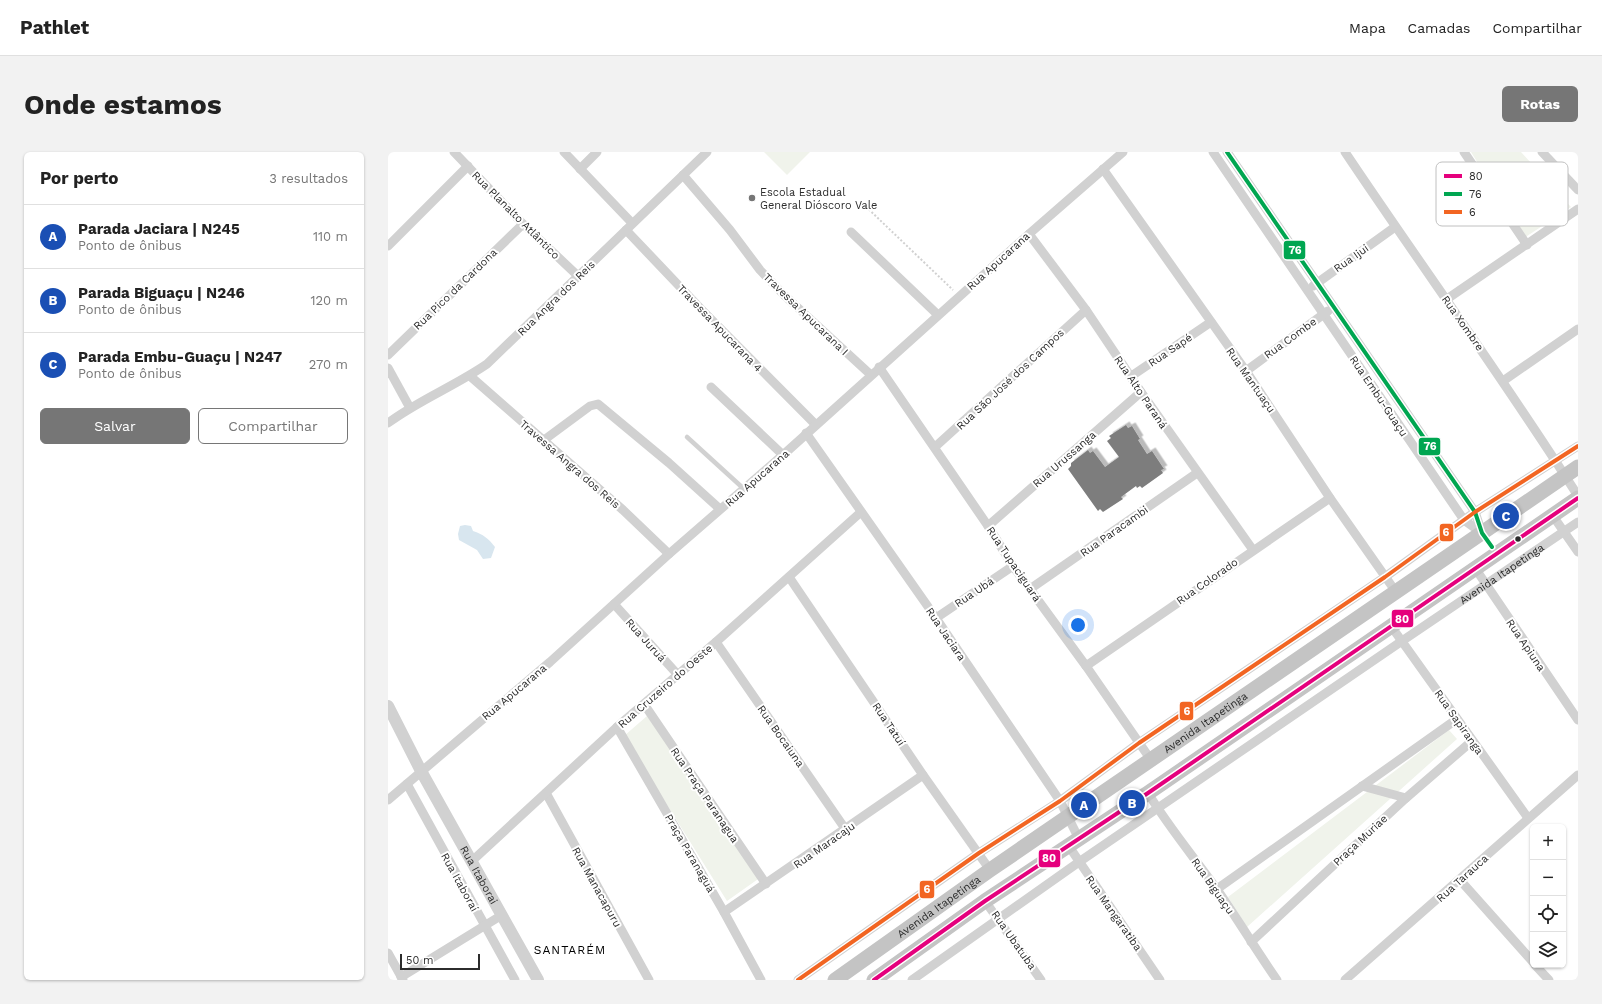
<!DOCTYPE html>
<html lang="pt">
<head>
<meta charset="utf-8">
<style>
  :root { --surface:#fff; --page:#f2f2f2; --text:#222; --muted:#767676; --line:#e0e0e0; --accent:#767676 }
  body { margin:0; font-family:"Work Sans",sans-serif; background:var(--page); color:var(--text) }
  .controls { position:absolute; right:12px; bottom:12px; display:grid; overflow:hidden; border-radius:6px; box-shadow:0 1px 3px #0004 }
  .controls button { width:36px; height:36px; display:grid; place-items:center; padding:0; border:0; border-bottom:1px solid var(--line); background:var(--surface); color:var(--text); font:20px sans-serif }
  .scale { position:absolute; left:12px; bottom:10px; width:80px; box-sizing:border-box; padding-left:4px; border:2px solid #2c2c2c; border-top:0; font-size:11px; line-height:14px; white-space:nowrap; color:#2c2c2c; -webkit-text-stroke:3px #fff; paint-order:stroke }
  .you { position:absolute; left:690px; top:473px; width:14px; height:14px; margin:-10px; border:3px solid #fff; border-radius:50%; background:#1a73e8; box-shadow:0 0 0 6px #1a73e833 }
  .badge { display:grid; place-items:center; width:26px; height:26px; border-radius:50%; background:var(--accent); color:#fff; font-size:13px; font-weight:700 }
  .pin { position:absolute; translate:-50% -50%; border:2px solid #fff; box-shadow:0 1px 4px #0006 }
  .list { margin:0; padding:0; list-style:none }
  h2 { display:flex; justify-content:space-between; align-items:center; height:52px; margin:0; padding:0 16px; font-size:17px }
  h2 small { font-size:13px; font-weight:400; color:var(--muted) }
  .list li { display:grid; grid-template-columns:26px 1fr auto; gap:12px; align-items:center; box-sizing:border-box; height:64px; padding:0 16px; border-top:1px solid var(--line) }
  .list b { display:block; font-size:15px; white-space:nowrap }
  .list p { margin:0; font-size:13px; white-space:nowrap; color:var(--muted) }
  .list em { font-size:13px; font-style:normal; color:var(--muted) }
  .actions { display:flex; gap:8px; padding:12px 16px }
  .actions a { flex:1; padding:9px 0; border:1px solid var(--accent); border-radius:6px; text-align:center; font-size:14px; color:var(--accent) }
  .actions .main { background:var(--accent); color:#fff }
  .icon { flex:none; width:22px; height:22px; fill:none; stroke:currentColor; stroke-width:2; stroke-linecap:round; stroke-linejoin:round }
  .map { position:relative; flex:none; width:1190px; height:828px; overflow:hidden; border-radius:6px }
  header { display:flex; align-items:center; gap:24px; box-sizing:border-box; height:56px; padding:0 20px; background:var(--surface); border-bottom:1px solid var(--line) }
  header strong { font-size:19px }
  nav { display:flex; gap:22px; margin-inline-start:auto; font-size:14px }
  .intro { display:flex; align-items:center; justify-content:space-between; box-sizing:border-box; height:96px; padding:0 24px }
  h1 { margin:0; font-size:28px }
  .button { padding:10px 18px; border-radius:6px; background:var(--accent); color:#fff; font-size:14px; font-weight:700 }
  main { display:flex; gap:24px; padding:0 24px }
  aside { flex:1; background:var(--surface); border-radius:6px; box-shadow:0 1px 3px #0004 }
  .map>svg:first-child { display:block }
</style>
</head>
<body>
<header>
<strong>Pathlet</strong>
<nav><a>Mapa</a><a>Camadas</a><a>Compartilhar</a></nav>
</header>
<div class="intro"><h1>Onde estamos</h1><a class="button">Rotas</a></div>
<main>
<aside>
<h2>Por perto<small>3 resultados</small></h2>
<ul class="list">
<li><span class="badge" style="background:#1a4fb4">A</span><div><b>Parada Jaciara | N245</b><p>Ponto de ônibus</p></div><em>110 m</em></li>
<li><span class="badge" style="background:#1a4fb4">B</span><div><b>Parada Biguaçu | N246</b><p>Ponto de ônibus</p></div><em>120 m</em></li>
<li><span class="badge" style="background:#1a4fb4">C</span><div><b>Parada Embu-Guaçu | N247</b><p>Ponto de ônibus</p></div><em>270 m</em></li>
</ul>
<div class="actions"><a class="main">Salvar</a><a>Compartilhar</a></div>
</aside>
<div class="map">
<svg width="1190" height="828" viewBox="0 0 1190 828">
  <defs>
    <filter id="shadow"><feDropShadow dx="3.5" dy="-3.5" stdDeviation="0" flood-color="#0004"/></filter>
  </defs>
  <rect width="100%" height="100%" fill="#fff"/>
  <path fill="#f0f3eb" d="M376 0H422L399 23Z
    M1083 0H1133L1183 55 1136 86Z
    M259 564 373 725 339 749 236 584Z
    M1061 578 1069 587 859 775 840 745Z"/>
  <path fill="#d8e6ef" d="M77 373 83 374 85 379C95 382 101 387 107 395L103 406 95 407 89 398 71 388 70 382 72 374Z"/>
  <path fill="#7d7d7d" filter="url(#shadow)" d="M738 273 740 276 744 274 752 287 750 288 759 302 764 299 776 317 773 318 775 321 754 336 752 334 749 336 748 334 733 345 735 347 715 360 712 357 710 359 680 317 683 314V311L700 298 702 301 705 299 717 315 731 305 719 289 723 286 721 284Z"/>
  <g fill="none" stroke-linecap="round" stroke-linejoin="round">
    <path stroke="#d1d1d1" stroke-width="2" stroke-dasharray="2 2" stroke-linecap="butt" d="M472 49 565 138"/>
    <path stroke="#d1d1d1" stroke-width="4.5" d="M299 285 356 337"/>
    <g stroke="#d1d1d1" stroke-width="9">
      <path d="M66 0 135 72 190 124"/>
      <path d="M176 0 244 71"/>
      <path d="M825 0 1076 368 1094 381"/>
      <path d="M839 0 1087 360 1094 381"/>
      <path d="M957 0C1034 115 1116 227 1190 344"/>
      <path d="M1076 0 1139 93"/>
      <path d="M1154 0 1190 38"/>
      <path d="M192 17 209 0"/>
      <path d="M715 17 858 219 942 346 1008 440"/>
      <path d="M295 23 342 78 372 118 396 143 483 223"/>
      <path d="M238 78 313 157 428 273"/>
      <path d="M463 80 550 163"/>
      <path d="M641 82 698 158 753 240 865 398"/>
      <path d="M0 94 80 14"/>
      <path d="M925 134 1007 75"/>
      <path d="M1059 147 1190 57"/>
      <path d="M0 203 135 72"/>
      <path d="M491 215 600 374 625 414 698 514 763 608"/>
      <path d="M0 216 22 256"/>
      <path d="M858 219 940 159"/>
      <path d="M82 224 235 358 281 402"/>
      <path d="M742 225 823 170"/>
      <path d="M1115 229 1190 177"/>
      <path d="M323 235 395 303"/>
      <path d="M0 271C31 248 67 234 99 212L319 0"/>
      <path d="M418 281 548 466 672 649 691 687"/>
      <path d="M156 288 202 254 210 252 281 311 332 357"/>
      <path d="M547 295 698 158"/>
      <path d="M1165 364 1190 400"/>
      <path d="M600 374 753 240"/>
      <path d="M1087 416 1190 568"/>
      <path d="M401 425 535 623 602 718"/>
      <path d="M642 437 809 321"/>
      <path d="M226 452 290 523"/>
      <path d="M548 466 625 414"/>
      <path d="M1003 474 1140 666"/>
      <path d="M328 490 458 678"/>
      <path d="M698 514 942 346"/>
      <path d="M256 552 378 732"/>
      <path d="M229 575 336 760 373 828"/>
      <path d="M19 632 127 828"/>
      <path d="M974 634 1018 646"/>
      <path d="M158 641 261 828"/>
      <path d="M760 641C780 674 805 704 828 736 849 766 868 798 889 828"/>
      <path d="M0 648 162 510 281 402 395 303 641 82 735 0"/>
      <path d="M680 693 772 828"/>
      <path d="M84 709 229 575 328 490 473 360"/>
      <path d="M1072 728 1145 810"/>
      <path d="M829 737 1069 567"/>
      <path d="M597 749 653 828"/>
      <path d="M336 760 535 623"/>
      <path d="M863 790 1018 646 1084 589"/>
      <path d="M0 801 15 828"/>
      <path d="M1147 813 1161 828"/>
      <path d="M13 825 114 763"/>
      <path d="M410 828 591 701 672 649 751 591 997 425 1087 360 1190 294"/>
      <path id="s1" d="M524 828 691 710 1014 489 1190 370"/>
      <path d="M957 828 1190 623"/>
    </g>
    <path stroke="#d1d1d1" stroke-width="12" id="s2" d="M0 554 33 619 150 828"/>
    <g stroke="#c4c4c4" stroke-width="15">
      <path id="s3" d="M447 828 602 718 1190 315"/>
      <path d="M486 828 597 749 760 641 1190 346"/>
    </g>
    <defs>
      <path id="bus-1" d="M486 828 597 749 760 641 1190 346"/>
      <path id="bus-2" d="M839 0 1087 360 1094 381 1104 395"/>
      <path id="bus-3" d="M410 828 591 701 672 649 751 591 997 425 1087 360 1190 294"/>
    </defs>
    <use href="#bus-1" stroke="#fff" stroke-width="7"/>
    <use href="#bus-2" stroke="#fff" stroke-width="7"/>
    <use href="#bus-3" stroke="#fff" stroke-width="7"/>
    <use href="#bus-1" stroke="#e5007d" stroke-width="4"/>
    <use href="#bus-2" stroke="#00a651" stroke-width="4"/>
    <use href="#bus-3" stroke="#f26522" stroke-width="4"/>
  </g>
  <circle fill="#767676" stroke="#fff" stroke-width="1.5" cx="364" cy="46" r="4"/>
  <circle fill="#2c2c2c" stroke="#fff" stroke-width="1.5" cx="1130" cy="387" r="3.5"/>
  <g text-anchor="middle" stroke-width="4" stroke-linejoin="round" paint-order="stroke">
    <g font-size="11" fill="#2c2c2c" stroke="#fff" text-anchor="start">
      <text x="372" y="44">Escola Estadual<tspan x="372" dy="13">General Dióscoro Vale</tspan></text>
    </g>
    <g font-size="11" fill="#2c2c2c" stroke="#fff">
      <text transform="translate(128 63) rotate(45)" y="4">Rua Planalto Atlântico</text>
      <text transform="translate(963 106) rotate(-35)" y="4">Rua Ijui</text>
      <text transform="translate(610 109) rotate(-42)" y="4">Rua Apucarana</text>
      <text transform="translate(67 137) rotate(-44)" y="4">Rua Pico da Cardona</text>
      <text transform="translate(168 146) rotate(-44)" y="4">Rua Angra dos Reis</text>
      <text transform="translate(418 162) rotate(44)" y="4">Travessa Apucarana I</text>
      <text transform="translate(1075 171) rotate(55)" y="4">Rua Xombre</text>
      <text transform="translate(332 176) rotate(46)" y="4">Travessa Apucarana 4</text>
      <text transform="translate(902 186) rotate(-36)" y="4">Rua Combe</text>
      <text transform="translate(782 198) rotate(-34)" y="4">Rua Sapé</text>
      <text transform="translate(622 227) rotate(-43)" y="4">Rua São José dos Campos</text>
      <text transform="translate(863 228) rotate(55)" y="4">Rua Mantuaçu</text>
      <text transform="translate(753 240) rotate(56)" y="4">Rua Alto Paraná</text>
      <text transform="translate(991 244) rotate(56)" y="4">Rua Embu-Guaçu</text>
      <text transform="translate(676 307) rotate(-41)" y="4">Rua Urussanga</text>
      <text transform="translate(182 312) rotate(41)" y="4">Travessa Angra dos Reis</text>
      <text transform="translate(369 326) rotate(-41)" y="4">Rua Apucarana</text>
      <text transform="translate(726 379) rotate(-35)" y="4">Rua Paracambi</text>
      <text transform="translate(626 412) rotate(56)" y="4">Rua Tupaciguará</text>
      <text dy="4" stroke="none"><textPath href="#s1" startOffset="716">Avenida Itapetinga</textPath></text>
      <text transform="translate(819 429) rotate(-35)" y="4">Rua Colorado</text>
      <text transform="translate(586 440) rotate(-34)" y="4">Rua Ubá</text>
      <text transform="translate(558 482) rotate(56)" y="4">Rua Jaciara</text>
      <text transform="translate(258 488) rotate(48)" y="4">Rua Juruá</text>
      <text transform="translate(1138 493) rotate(56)" y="4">Rua Apiuna</text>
      <text transform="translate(277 534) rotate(-41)" y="4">Rua Cruzeiro do Oeste</text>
      <text transform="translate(126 540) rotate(-40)" y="4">Rua Apucarana</text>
      <text dy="4" stroke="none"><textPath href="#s3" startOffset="451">Avenida Itapetinga</textPath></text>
      <text transform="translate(1071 570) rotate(55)" y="4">Rua Sapiranga</text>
      <text transform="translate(501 572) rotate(56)" y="4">Rua Tatuí</text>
      <text transform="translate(393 584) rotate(55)" y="4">Rua Bocaiuna</text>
      <text transform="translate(317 643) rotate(56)" y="4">Rua Praça Paranagua</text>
      <text transform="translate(972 688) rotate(-43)" y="4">Praça Muriae</text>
      <text transform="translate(436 693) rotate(-35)" y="4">Rua Maracaju</text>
      <text transform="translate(302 701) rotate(60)" y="4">Praça Paranaguá</text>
      <text dy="4" stroke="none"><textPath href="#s2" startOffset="192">Rua Itaborai</textPath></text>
      <text transform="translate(1074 726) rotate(-42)" y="4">Rua Tarauca</text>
      <text transform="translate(72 730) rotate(61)" y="4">Rua Itaboraí</text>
      <text transform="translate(825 734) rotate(55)" y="4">Rua Biguaçu</text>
      <text transform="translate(209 735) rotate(61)" y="4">Rua Manacapuru</text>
      <text dy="4" stroke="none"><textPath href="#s3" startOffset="127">Avenida Itapetinga</textPath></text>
      <text transform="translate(726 761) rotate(55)" y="4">Rua Mangaratiba</text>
      <text transform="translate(626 788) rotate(55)" y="4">Rua Ubatuba</text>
    </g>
    <g font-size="12" letter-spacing="1" fill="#000" stroke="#fff">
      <text x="182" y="802">SANTARÉM</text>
    </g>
  </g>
  <rect x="1048" y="10" width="132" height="64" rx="6" fill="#fff" stroke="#c0c0c0" stroke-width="1"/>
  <rect x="1056" y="22" width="18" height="4" fill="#e5007d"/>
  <rect x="1056" y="40" width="18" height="4" fill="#00a651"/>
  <rect x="1056" y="58" width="18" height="4" fill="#f26522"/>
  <g font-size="11" fill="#2c2c2c">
    <text x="1081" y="28">80</text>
    <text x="1081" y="46">76</text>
    <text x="1081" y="64">6</text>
  </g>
  <g stroke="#fff" stroke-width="1.5">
    <rect x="895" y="88" width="23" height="20" rx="4" fill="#00a651"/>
    <rect x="1030" y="285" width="23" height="19" rx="4" fill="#00a651"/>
    <rect x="1051" y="371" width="15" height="19" rx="4" fill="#f26522"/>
    <rect x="1003" y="457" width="23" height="19" rx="4" fill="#e5007d"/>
    <rect x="791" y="549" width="15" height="20" rx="4" fill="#f26522"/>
    <rect x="650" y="697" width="23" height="19" rx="4" fill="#e5007d"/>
    <rect x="531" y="728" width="16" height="19" rx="4" fill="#f26522"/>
  </g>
  <g font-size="11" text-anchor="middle" font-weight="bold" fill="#fff">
    <text x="907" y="102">76</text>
    <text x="1042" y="298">76</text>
    <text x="1058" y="384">6</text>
    <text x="1014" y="471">80</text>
    <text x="799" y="563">6</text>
    <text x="661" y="710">80</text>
    <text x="539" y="741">6</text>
  </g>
</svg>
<div class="controls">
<button>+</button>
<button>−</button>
<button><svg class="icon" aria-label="locate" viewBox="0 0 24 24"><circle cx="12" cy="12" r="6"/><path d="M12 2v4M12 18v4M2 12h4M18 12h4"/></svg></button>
<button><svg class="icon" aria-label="layers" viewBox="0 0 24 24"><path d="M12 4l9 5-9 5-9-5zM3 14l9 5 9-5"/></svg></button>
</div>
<div class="scale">50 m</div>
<div class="you"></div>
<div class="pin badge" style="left:696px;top:653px;background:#1a4fb4">A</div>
<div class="pin badge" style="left:744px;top:651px;background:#1a4fb4">B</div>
<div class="pin badge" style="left:1118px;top:364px;background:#1a4fb4">C</div>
</div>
</main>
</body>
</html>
